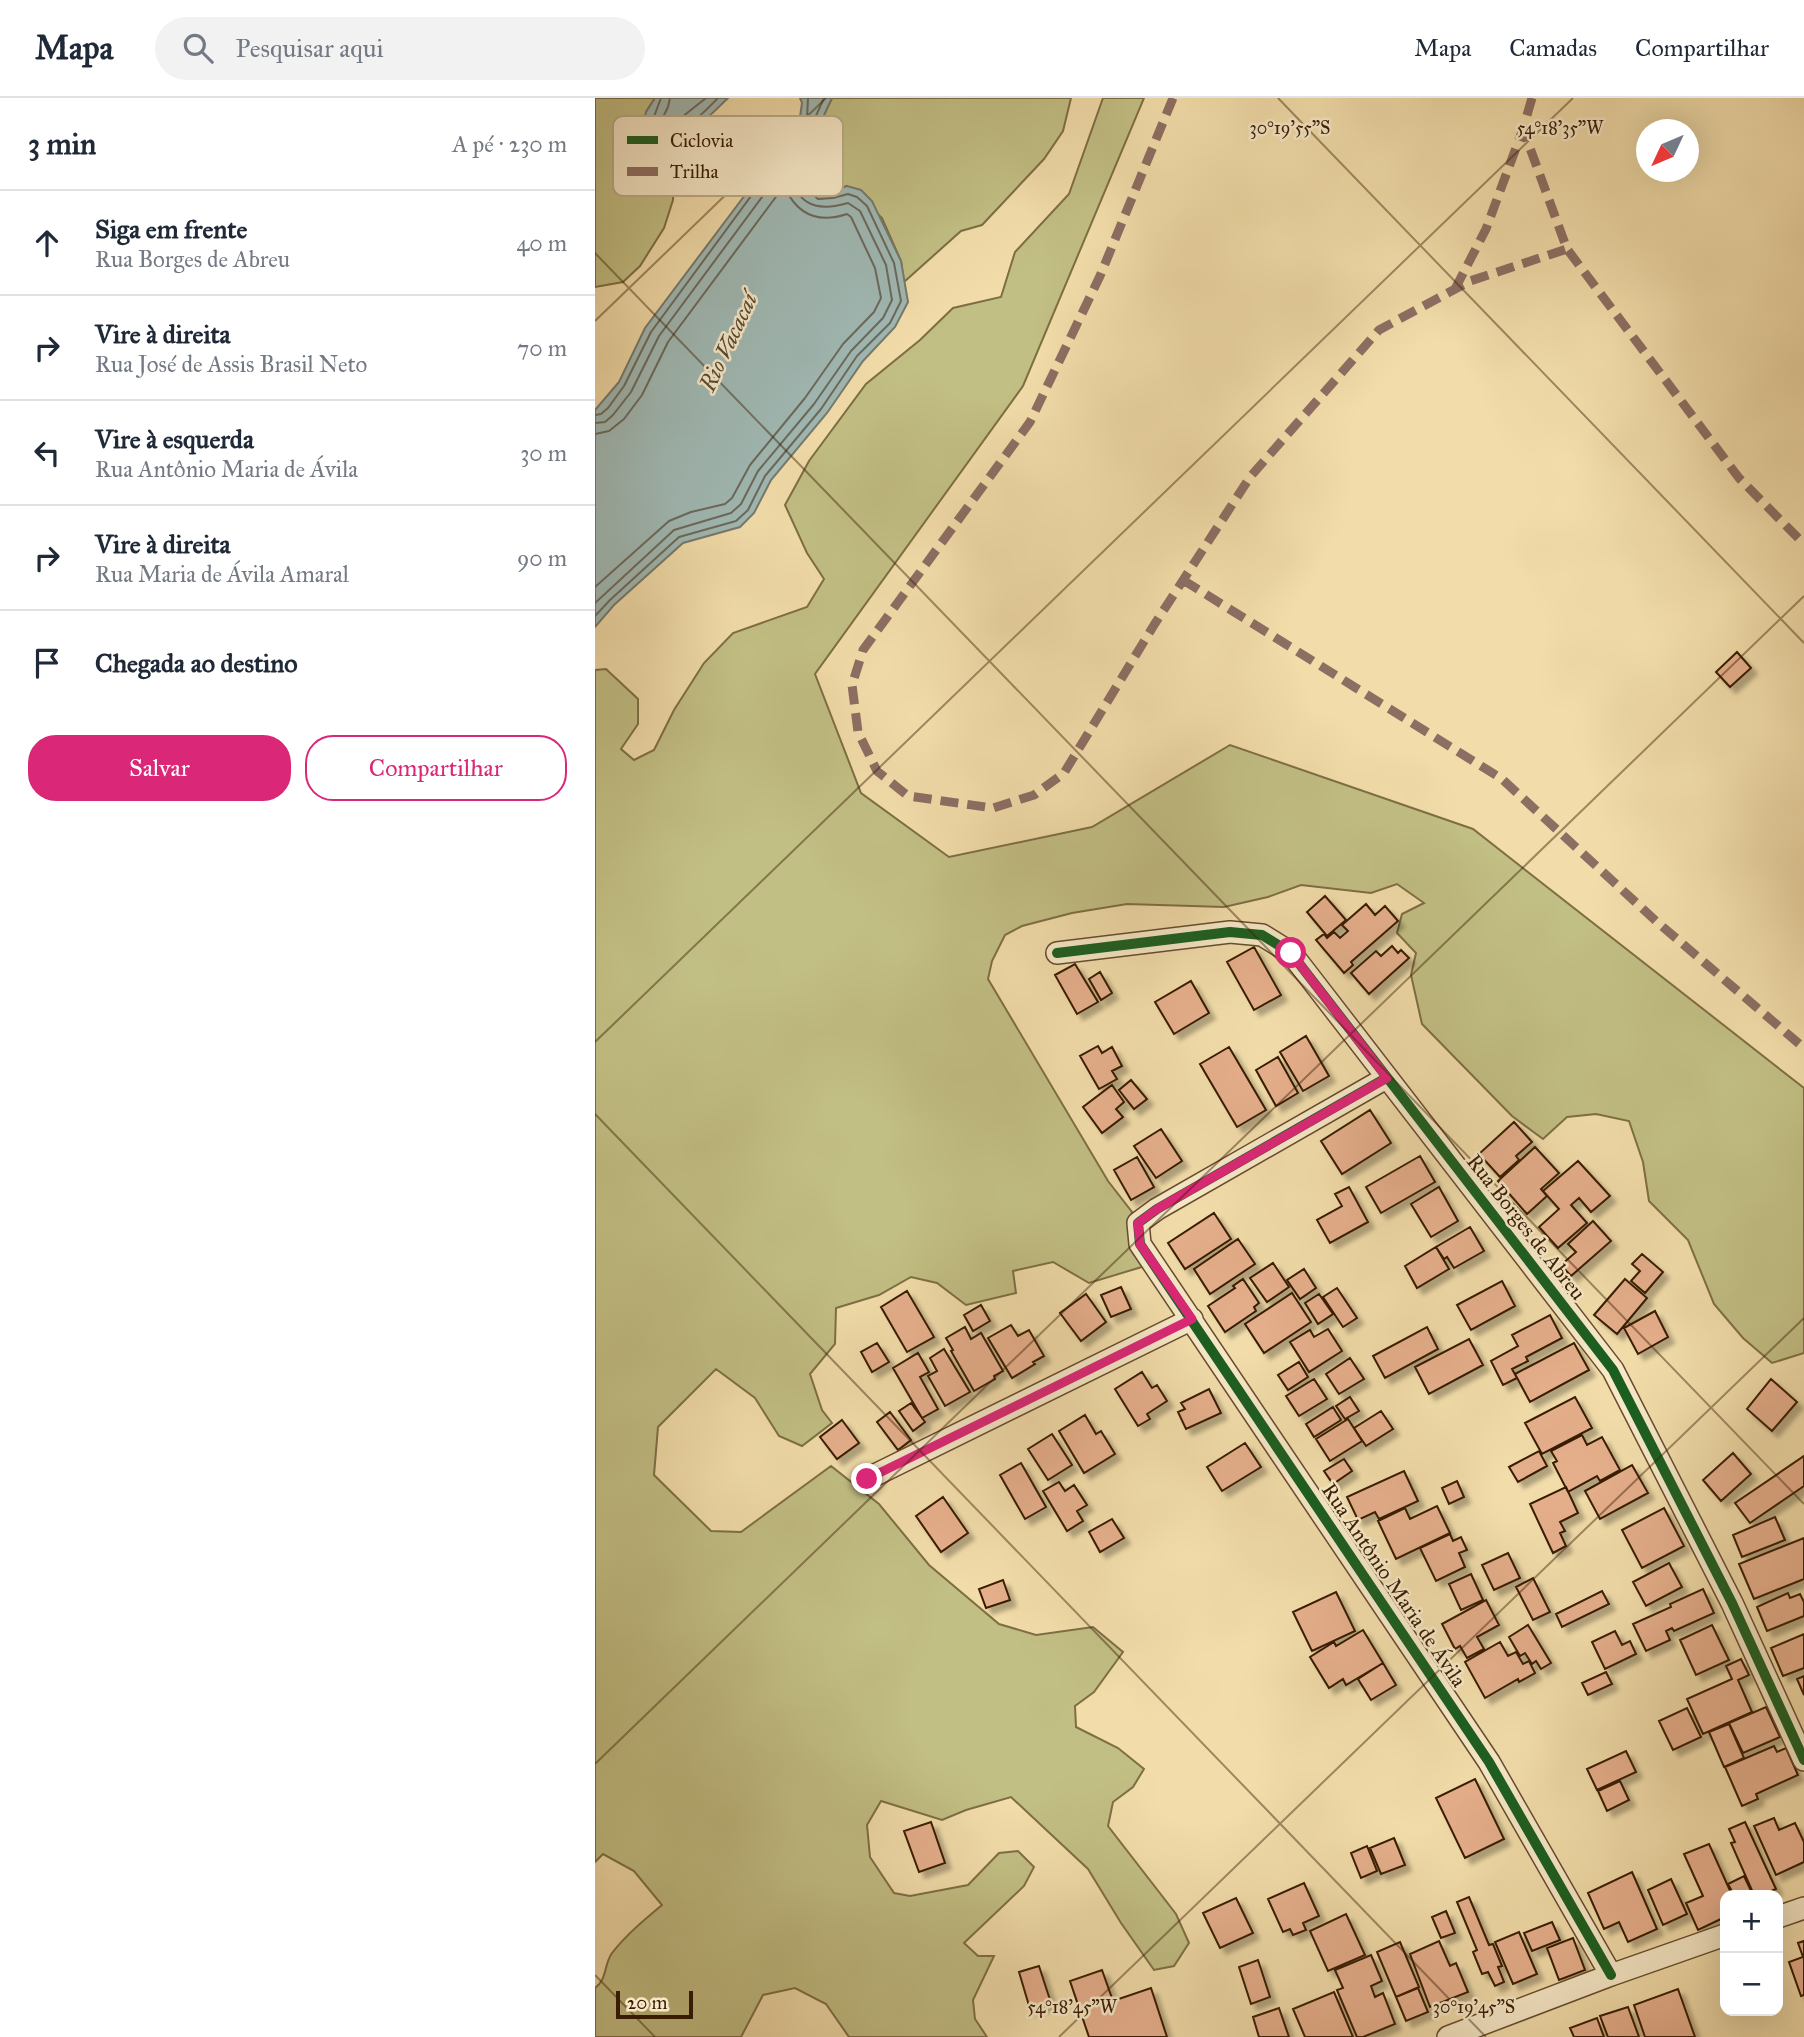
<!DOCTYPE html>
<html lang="pt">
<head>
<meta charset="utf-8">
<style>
  :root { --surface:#fff; --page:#f2f2f3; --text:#1f2937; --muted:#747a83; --line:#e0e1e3; --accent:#db2777 }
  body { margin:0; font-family:"IM FELL Great Primer",serif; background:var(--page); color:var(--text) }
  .controls { position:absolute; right:21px; bottom:21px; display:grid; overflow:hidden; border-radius:14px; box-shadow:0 7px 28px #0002 }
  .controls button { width:63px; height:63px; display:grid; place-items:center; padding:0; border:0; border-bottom:2px solid var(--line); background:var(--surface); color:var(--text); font:35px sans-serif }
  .compass { position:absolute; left:1041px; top:21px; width:63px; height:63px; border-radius:50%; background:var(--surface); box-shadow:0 7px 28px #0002; rotate:226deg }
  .scale { position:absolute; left:21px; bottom:18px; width:77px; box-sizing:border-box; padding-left:7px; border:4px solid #391c03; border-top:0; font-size:19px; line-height:24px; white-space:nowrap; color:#391c03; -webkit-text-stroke:5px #f7e9c8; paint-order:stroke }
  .stop { position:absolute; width:21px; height:21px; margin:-16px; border:5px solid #db2777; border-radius:50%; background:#fff }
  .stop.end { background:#db2777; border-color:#fff; box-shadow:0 2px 7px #0008 }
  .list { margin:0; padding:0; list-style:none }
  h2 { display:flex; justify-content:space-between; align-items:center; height:91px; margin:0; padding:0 28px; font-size:30px }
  h2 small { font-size:23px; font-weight:400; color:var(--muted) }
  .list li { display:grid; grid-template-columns:46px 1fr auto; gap:21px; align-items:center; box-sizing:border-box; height:105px; padding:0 28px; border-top:2px solid var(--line) }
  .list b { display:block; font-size:26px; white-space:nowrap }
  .list p { margin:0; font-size:23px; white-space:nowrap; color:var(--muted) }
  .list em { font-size:23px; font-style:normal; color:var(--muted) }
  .actions { display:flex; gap:14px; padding:21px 28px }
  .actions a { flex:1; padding:16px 0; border:2px solid var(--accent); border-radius:28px; text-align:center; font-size:24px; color:var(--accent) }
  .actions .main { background:var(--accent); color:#fff }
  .icon { flex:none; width:38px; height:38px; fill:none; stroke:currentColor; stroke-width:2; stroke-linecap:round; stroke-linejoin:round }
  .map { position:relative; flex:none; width:1209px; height:1939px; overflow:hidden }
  header { display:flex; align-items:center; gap:42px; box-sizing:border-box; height:98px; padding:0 35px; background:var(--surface); border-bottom:2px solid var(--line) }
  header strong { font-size:33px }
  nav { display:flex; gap:38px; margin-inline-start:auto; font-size:24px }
  .search { width:490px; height:63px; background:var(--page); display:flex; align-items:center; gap:18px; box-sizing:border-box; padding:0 24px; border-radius:38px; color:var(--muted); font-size:26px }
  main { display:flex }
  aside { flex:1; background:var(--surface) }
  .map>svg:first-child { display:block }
</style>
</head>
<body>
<header>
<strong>Mapa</strong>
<div class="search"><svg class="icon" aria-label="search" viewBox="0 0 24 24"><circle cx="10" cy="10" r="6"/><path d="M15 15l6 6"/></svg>Pesquisar aqui</div>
<nav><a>Mapa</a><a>Camadas</a><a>Compartilhar</a></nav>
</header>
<main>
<aside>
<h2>3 min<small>A pé · 230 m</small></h2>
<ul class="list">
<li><svg class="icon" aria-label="ahead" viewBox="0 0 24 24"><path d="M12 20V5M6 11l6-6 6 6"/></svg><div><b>Siga em frente</b><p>Rua Borges de Abreu</p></div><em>40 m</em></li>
<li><svg class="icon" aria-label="right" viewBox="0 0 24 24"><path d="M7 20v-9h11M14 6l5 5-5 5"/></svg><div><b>Vire à direita</b><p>Rua José de Assis Brasil Neto</p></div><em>70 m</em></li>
<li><svg class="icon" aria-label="left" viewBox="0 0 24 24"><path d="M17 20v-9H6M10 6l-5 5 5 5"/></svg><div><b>Vire à esquerda</b><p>Rua Antônio Maria de Ávila</p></div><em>30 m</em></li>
<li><svg class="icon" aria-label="right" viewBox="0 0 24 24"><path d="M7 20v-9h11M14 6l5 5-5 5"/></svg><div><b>Vire à direita</b><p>Rua Maria de Ávila Amaral</p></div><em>90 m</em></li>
<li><svg class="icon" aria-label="arrive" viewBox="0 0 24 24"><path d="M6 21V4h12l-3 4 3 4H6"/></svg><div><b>Chegada ao destino</b></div></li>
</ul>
<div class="actions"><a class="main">Salvar</a><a>Compartilhar</a></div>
</aside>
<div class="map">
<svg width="1209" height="1939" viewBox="0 0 1209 1939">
  <defs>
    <filter id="shadow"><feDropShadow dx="6" dy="6" stdDeviation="2" flood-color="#0004"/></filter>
  </defs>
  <rect width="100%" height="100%" fill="#f2ddaa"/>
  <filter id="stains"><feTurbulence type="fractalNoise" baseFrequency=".00286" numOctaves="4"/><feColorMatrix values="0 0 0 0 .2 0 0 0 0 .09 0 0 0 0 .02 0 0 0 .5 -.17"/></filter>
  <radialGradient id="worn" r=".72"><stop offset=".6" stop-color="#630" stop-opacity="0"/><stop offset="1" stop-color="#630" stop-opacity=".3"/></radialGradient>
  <path fill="#c2bf84" stroke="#7e6e44" stroke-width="2" d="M0 0H60L51 14 53 44 65 46 79 74 78 102 69 130 45 168 28 184 0 189Z
    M237 0H476L468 33 449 61 387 127 366 133 309 184 306 163 287 120 252 88 238 93 225 94C202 67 224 28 237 0Z
    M508 0H549L428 288 220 576 266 695 354 759 497 729 635 647 878 731 1209 990V1255L1177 1265 1148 1240 1119 1206 1093 1142 1054 1103 1048 1064 1034 1023 1001 1016 972 1019 948 1041 917 1018 827 926 816 877 821 855 802 835 807 816 829 805 802 786 776 795 706 787 673 799 629 809 532 806 477 815 427 828 410 837 397 863 393 881 513 1083 537 1114 533 1130 550 1168 494 1185 458 1164 418 1173 421 1195 371 1207 342 1185 316 1179 284 1197 241 1210 240 1246 215 1276 227 1312 237 1325 207 1348 184 1338 160 1300 121 1271 63 1329 59 1377 116 1433 146 1434 236 1368 284 1406 334 1467 404 1526 441 1537 498 1529 528 1554 499 1594 480 1608 481 1629 523 1650 549 1671 538 1689 518 1704 513 1728 581 1816 594 1845 579 1868 559 1872 526 1825 493 1771 416 1699 371 1712 347 1722 286 1703 272 1727 275 1759 299 1795 315 1798 373 1787 404 1755 423 1753 439 1769 429 1788 369 1845 383 1858H399L378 1902 380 1921 392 1939H254L231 1906 200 1890 168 1897 146 1939H0V1890C12 1882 9 1866 17 1855 31 1837 49 1822 67 1807L39 1773 8 1756 0 1764V572L11 571 43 601V626L26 651 39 662 59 652 79 612 109 565 138 535 212 509 229 481 212 455 190 407 214 363 271 286 325 242 358 210 406 199 420 154 474 96Z"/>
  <path fill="#a0b9b4" stroke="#777a6d" stroke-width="2" d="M60 0H133C111 21 86 51 52 44L46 34 51 14Z
    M205 0H237C224 28 202 68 225 94L238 93 252 88 266 92 277 103 306 163 313 204 300 229 268 263 232 315 176 382 159 415 145 429 88 445 19 507 0 529V312L24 284 50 230 159 85 205 19 207 5Z"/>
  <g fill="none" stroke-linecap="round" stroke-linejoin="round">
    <path stroke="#6c6a5c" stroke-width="2" d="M66 0 54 32 57 37C82 44 107 16 123 0
      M75 0 73 9 65 25 67 29 77 27 111 0
      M0 317 6 316 13 310 29 288 56 234 198 41 212 21 213 0
      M0 325 10 324 18 317 36 294 64 238 193 64 198 66C196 105 219 115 253 105L265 113 291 167 297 202 288 220 256 253 219 306 163 373 146 406 136 415 79 432 0 505
      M0 336 14 333 29 321 47 297 73 244 186 92H191C204 118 225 125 252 116L256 119 280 170 286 200 279 214 248 246 210 300 155 367 137 400 130 406 96 414 74 423 0 489
      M0 518 15 502 84 439 141 423 153 412 170 378 226 311 262 258 295 225 306 203 299 165 272 108 262 99 253 96 238 100 223 101C191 76 216 29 229 0"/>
  </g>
  <path fill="#e6af8c" stroke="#391c03" stroke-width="2" filter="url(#shadow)" d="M1142 554 1156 570 1135 589 1121 574Z
    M730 798 751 822 732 838 712 814Z
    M771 806 780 817 790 808 803 823 756 864 758 867 749 875 721 842 729 836 732 840 739 834 745 840 753 833 747 827Z
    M797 848 803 855 806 852 814 860 774 896 756 875 781 853 786 858Z
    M659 849 686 897 659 912 632 864Z
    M480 866 503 904 482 916 460 877Z
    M505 874 517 895 506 902 494 881Z
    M596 883 614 915 579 936 560 904Z
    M711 938 734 978 708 993 685 954Z
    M503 948 507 955 517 949 527 968 517 973 522 981 504 991 485 958Z
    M634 949 671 1012 642 1029 605 966Z
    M683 959 703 995 681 1008 661 972Z
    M536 982 552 1001 539 1011 524 992Z
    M517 987 529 1004 521 1011 528 1019 507 1035 488 1009Z
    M775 1012 796 1045 747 1076 726 1043Z
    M919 1024 937 1044 921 1058 924 1062 905 1079 884 1056Z
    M566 1031 587 1063 561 1080 539 1048Z
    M940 1049 964 1075 946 1091 952 1098 932 1116 903 1083Z
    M825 1058 840 1084 786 1115 771 1089Z
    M542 1059 559 1089 536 1102 519 1072Z
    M983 1063 1015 1098 996 1114 984 1100 976 1107 992 1125 963 1150 944 1129 964 1111 948 1093Z
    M754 1089 773 1124 735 1145 722 1122 747 1108 740 1096Z
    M844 1089 863 1123 836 1139 816 1106Z
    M619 1115 636 1141 590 1171 573 1145Z
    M998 1123 1016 1143 976 1178 966 1167 981 1154 973 1146Z
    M875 1129 889 1153 859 1170 852 1159 849 1161 841 1149Z
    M643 1141 660 1166 615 1196 599 1171Z
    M841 1149 854 1171 822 1190 810 1168Z
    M1047 1156 1068 1174 1050 1195 1036 1183 1045 1173 1037 1166Z
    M678 1165 694 1189 672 1204 655 1180Z
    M709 1171 721 1190 705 1201 692 1182Z
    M648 1181 664 1205 659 1209 661 1213 630 1234 613 1208 640 1190 638 1188Z
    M1030 1181 1052 1200 1022 1236 999 1217Z
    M907 1183 920 1208 876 1232 862 1207Z
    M526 1189 536 1211 516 1219 506 1197Z
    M742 1190 762 1220 748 1229 728 1199Z
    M312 1193 339 1239 312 1254 286 1209Z
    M697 1195 716 1224 669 1255 650 1226Z
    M491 1196 511 1224 486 1243 465 1215Z
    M724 1196 738 1216 723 1226 710 1205Z
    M386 1207 395 1223 378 1233 369 1217Z
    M1060 1213 1073 1239 1043 1256 1029 1230Z
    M955 1217 967 1240 931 1259 933 1263 917 1271 922 1280 908 1287 896 1263 923 1248 917 1237Z
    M416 1227 423 1238 434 1232 449 1258 438 1264 440 1266 417 1280 393 1240Z
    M370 1229 376 1241 386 1235 408 1273 399 1278 400 1281 379 1293 356 1253 358 1252 351 1240Z
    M832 1229 843 1251 790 1280 778 1258Z
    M733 1231 747 1253 714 1274 695 1244 715 1232 719 1239Z
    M874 1241 888 1267 834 1296 820 1269Z
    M282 1245 294 1264 277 1274 266 1254Z
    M979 1245 994 1272 935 1304 920 1276Z
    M349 1251 375 1294 350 1308 333 1278 342 1273 335 1260Z
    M323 1255 334 1274 325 1279 343 1311 327 1320 298 1270Z
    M755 1260 769 1281 744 1296 731 1276Z
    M704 1264 713 1279 693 1292 683 1277Z
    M547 1274 557 1290 562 1287 572 1303 552 1316 555 1321 543 1328 520 1291Z
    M719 1281 732 1301 704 1318 691 1298Z
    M1176 1281 1202 1304 1177 1333 1152 1311Z
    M614 1291 626 1315 591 1331 583 1314 590 1311 586 1305Z
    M755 1299 764 1313 750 1321 741 1308Z
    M980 1299 997 1330 947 1356 930 1325Z
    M316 1305 330 1324 318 1333 304 1313Z
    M738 1309 746 1322 719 1339 711 1326Z
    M786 1313 798 1331 771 1348 759 1330Z
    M295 1314 316 1342 303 1352 282 1324Z
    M490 1317 501 1336 506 1333 520 1356 489 1375 464 1333Z
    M753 1321 767 1343 735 1363 721 1341Z
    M247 1322 264 1345 242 1361 225 1339Z
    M457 1336 477 1367 453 1382 433 1351Z
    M987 1337 992 1347 1007 1339 1025 1372 1005 1383 1002 1378 973 1394 958 1365 962 1363 956 1353Z
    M650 1345 666 1369 627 1393 612 1369Z
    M944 1353 952 1368 923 1384 914 1369Z
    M1138 1355 1156 1376 1126 1403 1108 1382Z
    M1209 1358V1388L1155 1425 1140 1405Z
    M749 1361 757 1373 738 1386 729 1373Z
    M426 1365 451 1409 430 1421 405 1377Z
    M1037 1367 1053 1395 1005 1421 990 1393Z
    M809 1373 823 1403 784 1421 780 1414 763 1422 752 1399Z
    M862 1383 869 1399 854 1406 847 1390Z
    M464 1384 470 1393 479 1387 492 1407 482 1413 488 1423 472 1433 448 1393Z
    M971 1389 983 1415 965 1424 970 1433 965 1435 971 1448 958 1455 935 1406Z
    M348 1399 373 1435 346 1454 321 1418Z
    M842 1408 855 1435 801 1461 783 1423 810 1410 815 1421Z
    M1069 1410 1089 1448 1047 1470 1027 1432Z
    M1180 1419 1190 1442 1147 1459 1138 1437Z
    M517 1421 529 1440 505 1454 494 1434Z
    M855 1436 858 1443 866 1439 872 1452 864 1455 870 1469 841 1483 825 1450Z
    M1209 1440V1481L1159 1501 1144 1466Z
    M913 1455 925 1480 899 1492 887 1467Z
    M1074 1465 1087 1489 1051 1508 1038 1484Z
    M876 1476 888 1502 866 1512 854 1486Z
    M938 1480 955 1514 938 1522 921 1489Z
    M408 1482 415 1502 391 1510 384 1491Z
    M1108 1491 1119 1515 1079 1533 1077 1530 1071 1533 1075 1542 1051 1553 1038 1526 1076 1509 1075 1506Z
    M1007 1493 1014 1506 967 1529 961 1516Z
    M741 1494 760 1533 717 1553 698 1514Z
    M1193 1495 1195 1500 1205 1496 1209 1504V1518L1172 1533 1162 1509Z
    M891 1502 904 1527 882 1539 889 1551 872 1560 865 1548 860 1551 847 1526Z
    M933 1527 956 1565 946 1571 941 1563 937 1566 930 1555 925 1558 914 1539Z
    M1117 1527 1134 1562 1101 1577 1085 1542Z
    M768 1532 788 1565 751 1587 748 1581 734 1590 715 1559 739 1544 741 1548Z
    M1020 1533 1027 1547 1035 1543 1041 1556 1010 1571 997 1544Z
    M1209 1536V1570L1188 1578 1176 1550Z
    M905 1544 913 1558 921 1554 928 1566 934 1563 940 1575 924 1584 923 1581 890 1600 870 1564Z
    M1146 1561 1154 1577 1143 1582 1157 1614 1108 1636 1092 1601 1137 1581 1131 1568Z
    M788 1565 801 1587 776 1602 763 1581Z
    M1011 1574 1017 1586 993 1597 987 1585Z
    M1209 1578V1597L1202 1581Z
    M1171 1609 1185 1639 1148 1655 1134 1625Z
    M1092 1610 1106 1639 1078 1652 1064 1623Z
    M1134 1626 1149 1660 1129 1669 1114 1634Z
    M1179 1648 1182 1654 1191 1650 1203 1677 1161 1696 1163 1701 1147 1708 1130 1669Z
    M1031 1653 1041 1674 1002 1692 992 1671Z
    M880 1681 909 1741 870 1760 841 1700Z
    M1025 1683 1034 1702 1012 1713 1003 1693Z
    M1179 1720 1184 1732 1200 1725 1209 1744V1764L1181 1777 1159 1728Z
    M336 1724 350 1765 324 1774 309 1733Z
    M1150 1724 1181 1791 1166 1797H1159L1136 1745 1140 1744 1134 1731Z
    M799 1740 810 1767 786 1776 775 1750Z
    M1114 1746 1137 1797H1130V1819L1103 1832 1091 1805 1108 1798 1089 1756Z
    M772 1748 782 1773 766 1780 756 1755Z
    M1037 1774 1062 1831 1033 1844 1024 1824 1009 1831 993 1795Z
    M1149 1778 1158 1797H1139L1133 1786Z
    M1076 1781 1092 1816 1068 1827 1053 1792Z
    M709 1785 724 1818 708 1825 711 1832 698 1837 695 1831 688 1834 673 1801Z
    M874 1799 894 1847 898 1846 907 1868 903 1869 909 1884 900 1888 893 1874 887 1876 878 1854 882 1852 862 1804Z
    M641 1800 658 1835 625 1850 608 1815Z
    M851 1813 860 1835 846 1840 837 1819Z
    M751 1816 770 1857 733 1873 715 1833Z
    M957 1824 965 1842 937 1853 929 1835Z
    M924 1834 942 1876 918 1886 900 1844Z
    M978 1840 990 1872 964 1882 952 1850Z
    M844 1843 855 1868 861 1865 873 1894 835 1909 815 1856Z
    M1209 1843V1897L1206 1898 1194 1864 1208 1859 1203 1845Z
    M805 1844 824 1889 801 1899 782 1854Z
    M776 1857 787 1883 776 1888 780 1899 788 1895 800 1926 768 1939H762L742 1892 748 1890 740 1872Z
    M663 1862 675 1899 656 1906 644 1869Z
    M444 1868 456 1905 435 1911 424 1874Z
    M507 1872 518 1903 556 1890 572 1939H494L475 1883Z
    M823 1890 833 1914 811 1923 801 1899Z
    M1083 1891 1100 1939H1050L1039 1907Z
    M739 1894 758 1939H710L698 1911Z
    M1033 1909 1044 1939H1013L1005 1918Z
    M684 1910 694 1939H664L658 1919Z
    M1002 1920 1009 1939H979L975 1930Z"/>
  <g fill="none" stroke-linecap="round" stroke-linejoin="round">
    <defs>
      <path id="street" d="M462 855 635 834 667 837 696 855 1018 1272 1137 1505 1209 1662
        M791 980 562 1111 543 1125 545 1146 894 1664 1016 1877
        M272 1381 597 1221
        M1183 1819 1209 1810
        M853 1939 1016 1877 1130 1837"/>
    </defs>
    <use href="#street" stroke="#674c2d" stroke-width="24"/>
    <use href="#street" stroke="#f7e9c8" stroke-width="21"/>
    <path stroke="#8d6e63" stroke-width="9" stroke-dasharray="18 9" stroke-linecap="butt" d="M578 0 505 178 435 324 268 552 257 587 263 634 282 673 313 698 398 710 439 697 469 675 559 527 655 379 784 232 875 183 972 151
      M937 0 928 31 972 151 1144 380 1209 446
      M860 191 891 131 928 31
      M588 482 907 681 1061 823 1209 950"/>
    <defs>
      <path id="cycleway" d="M462 855 635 834 667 837 696 855 1018 1272 1137 1505 1209 1662
        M791 980 562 1111 543 1125 545 1146 894 1664 1016 1877"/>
    </defs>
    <use href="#cycleway" stroke="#f7e9c8" stroke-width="15"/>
    <use href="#cycleway" stroke="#1b5e20" stroke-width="10"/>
  </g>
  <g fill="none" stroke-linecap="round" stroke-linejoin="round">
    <path stroke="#db2777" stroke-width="9" d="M272 1381 597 1221 545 1146 543 1125 562 1111 792 980 696 855"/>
  </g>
  <path fill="none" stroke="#391c03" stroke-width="2" stroke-opacity="0.45" d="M683 0 1209 545M0 155 1209 1406M0 223 231 0M0 944 978 0M0 1016 891 1939M0 1666 1209 498M0 1877 60 1939M464 1939 1209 1220"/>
  <g text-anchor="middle" stroke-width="5" stroke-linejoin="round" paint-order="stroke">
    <g font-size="21" fill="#391c03" stroke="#f7e9c8">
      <text transform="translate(931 1129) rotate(52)" y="7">Rua Borges de Abreu</text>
      <text transform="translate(799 1487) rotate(56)" y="7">Rua Antônio Maria de Ávila</text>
    </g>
    <g font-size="23" font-style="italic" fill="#584b38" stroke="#f7e9c8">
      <text transform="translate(133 244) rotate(-65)" y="8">Rio Vacacaí</text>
    </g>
  </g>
  <rect x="18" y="18" width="230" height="80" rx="10" fill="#f7e9c8" stroke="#beac8d" stroke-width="2"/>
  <rect x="32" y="38" width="31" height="8" fill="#1b5e20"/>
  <rect x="32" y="69" width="31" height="9" fill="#8d6e63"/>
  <g font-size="19" fill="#391c03">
    <text x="75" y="49">Ciclovia</text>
    <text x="75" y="80">Trilha</text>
  </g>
  <g font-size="18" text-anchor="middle" fill="#391c03" stroke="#f7e9c8" stroke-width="5" stroke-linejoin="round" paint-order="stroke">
    <text x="965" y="36">54°18'35"W</text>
    <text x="695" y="36">30°19'55"S</text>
    <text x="879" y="1915">30°19'45"S</text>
    <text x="477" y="1915">54°18'45"W</text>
  </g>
  <rect width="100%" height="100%" filter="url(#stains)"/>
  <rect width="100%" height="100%" fill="url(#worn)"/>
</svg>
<div class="controls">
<button>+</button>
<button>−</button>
</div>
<svg class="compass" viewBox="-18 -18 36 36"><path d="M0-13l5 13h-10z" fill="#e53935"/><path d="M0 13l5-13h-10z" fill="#747a83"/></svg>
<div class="scale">20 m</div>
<div class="stop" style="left:696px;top:855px"></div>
<div class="stop end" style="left:272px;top:1381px"></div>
</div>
</main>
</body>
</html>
